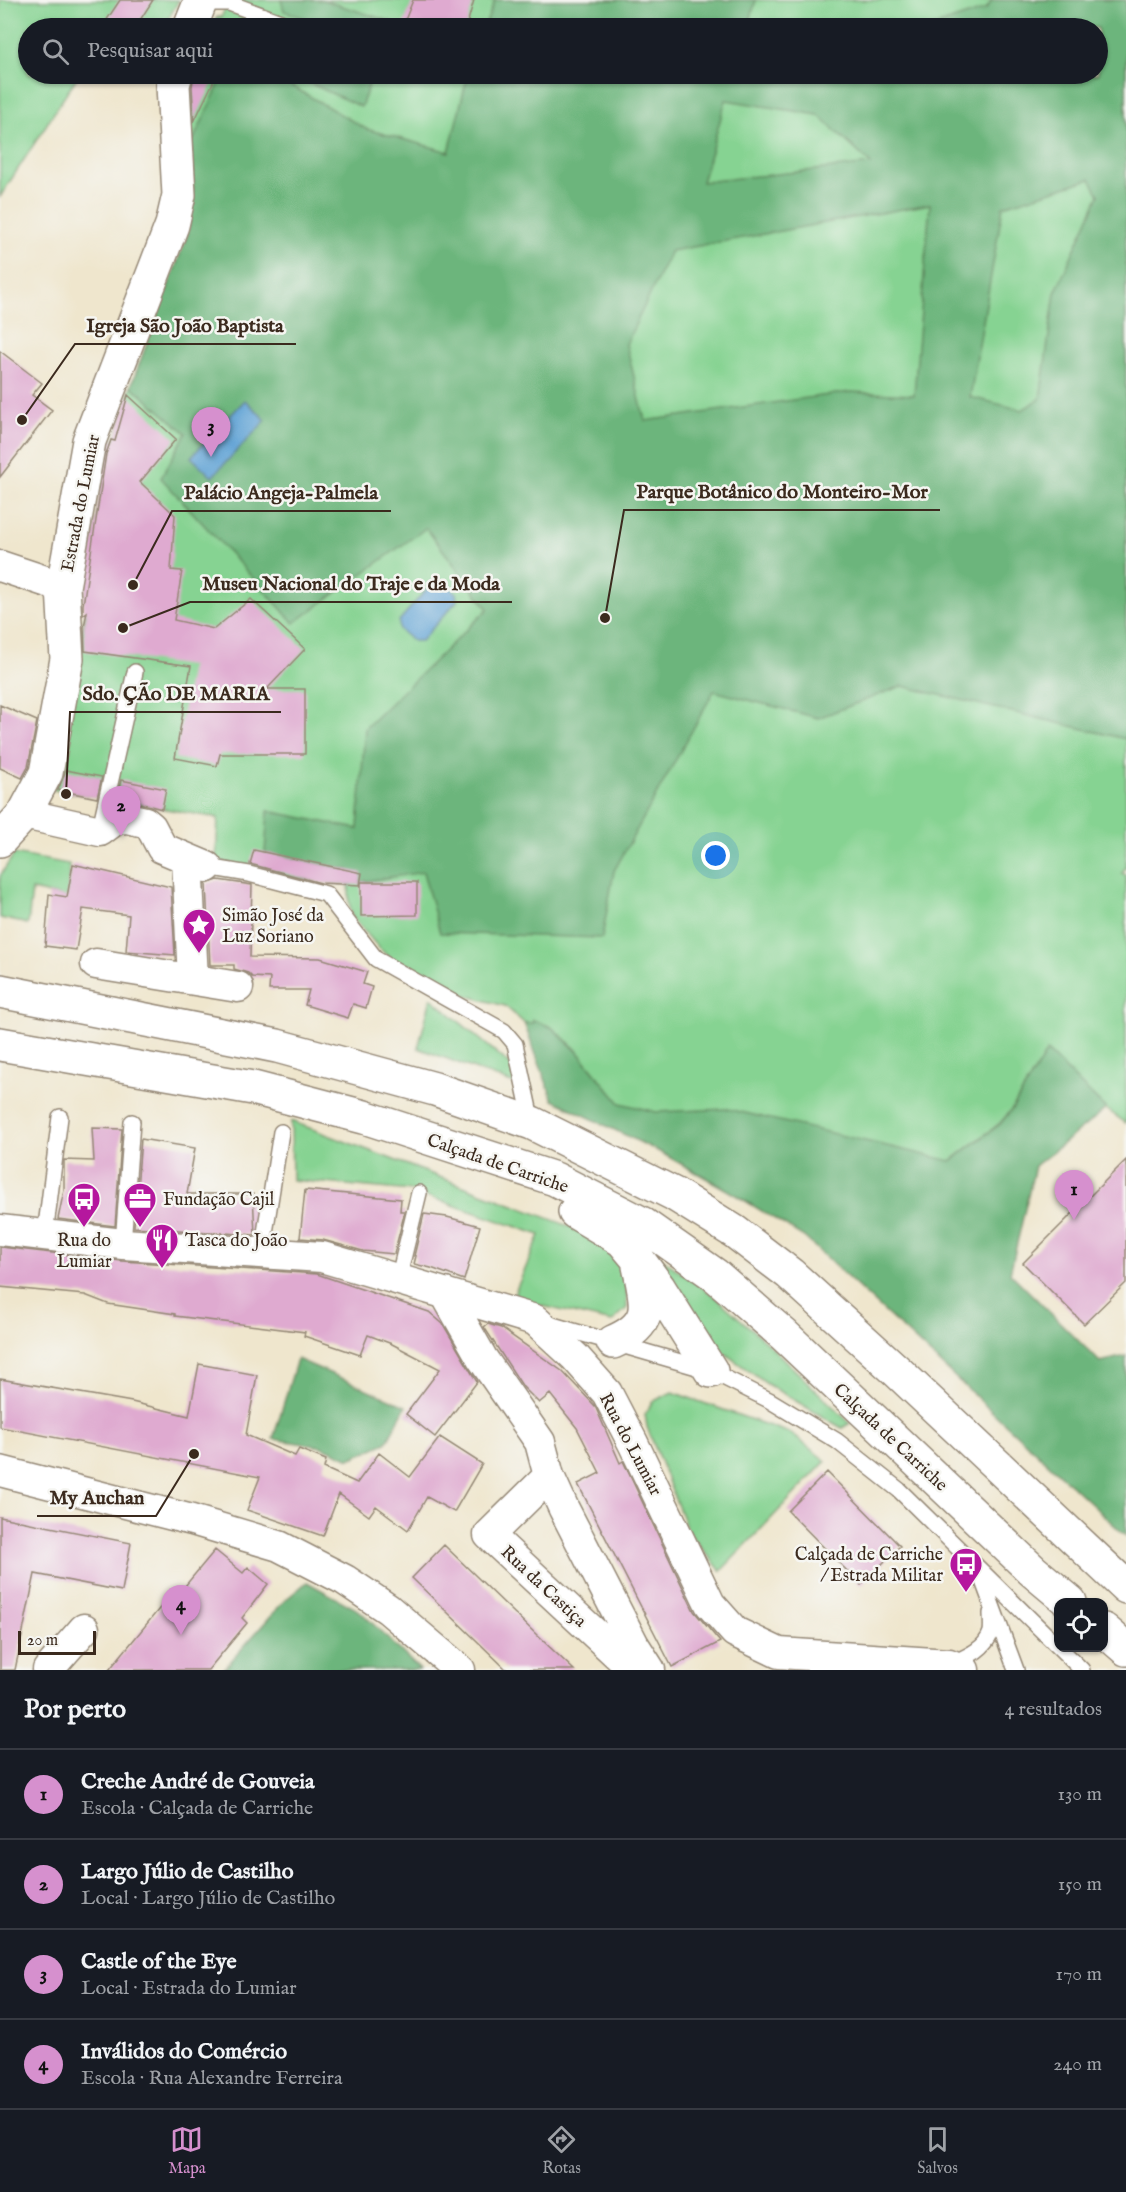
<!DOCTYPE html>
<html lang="pt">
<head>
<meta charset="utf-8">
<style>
  :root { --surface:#171b24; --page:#20242c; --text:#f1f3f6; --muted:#9ea1a6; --line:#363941; --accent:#d690ce }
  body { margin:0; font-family:"IM FELL English",serif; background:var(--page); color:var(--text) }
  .controls { position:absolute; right:18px; bottom:18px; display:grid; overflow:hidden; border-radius:12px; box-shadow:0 2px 4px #0004 }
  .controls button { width:54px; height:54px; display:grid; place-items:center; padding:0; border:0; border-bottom:2px solid var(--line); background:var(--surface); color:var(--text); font:30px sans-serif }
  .scale { position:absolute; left:18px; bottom:15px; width:78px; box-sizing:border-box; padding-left:6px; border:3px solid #3b2a1e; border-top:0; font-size:16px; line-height:21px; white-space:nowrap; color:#3b2a1e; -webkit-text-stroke:4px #f6f6f2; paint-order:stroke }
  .you { position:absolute; left:716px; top:856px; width:21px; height:21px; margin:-15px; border:4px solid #fff; border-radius:50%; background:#1a73e8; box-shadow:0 0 0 9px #1a73e833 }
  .badge { display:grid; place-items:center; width:39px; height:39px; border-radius:50%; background:var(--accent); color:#111; font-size:20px; font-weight:700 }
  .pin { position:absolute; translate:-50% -50px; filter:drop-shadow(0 2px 3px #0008) }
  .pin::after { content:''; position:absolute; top:32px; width:21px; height:18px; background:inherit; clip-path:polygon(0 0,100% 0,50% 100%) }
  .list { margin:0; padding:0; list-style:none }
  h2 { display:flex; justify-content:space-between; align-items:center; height:78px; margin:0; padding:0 24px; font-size:26px }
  h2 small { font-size:20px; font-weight:400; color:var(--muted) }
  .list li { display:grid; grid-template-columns:39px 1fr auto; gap:18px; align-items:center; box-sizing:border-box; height:90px; padding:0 24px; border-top:2px solid var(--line) }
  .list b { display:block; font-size:22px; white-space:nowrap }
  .list p { margin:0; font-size:20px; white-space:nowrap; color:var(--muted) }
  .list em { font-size:20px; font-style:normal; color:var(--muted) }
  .icon { flex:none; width:33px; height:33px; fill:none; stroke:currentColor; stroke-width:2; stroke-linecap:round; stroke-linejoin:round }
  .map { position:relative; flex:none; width:1126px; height:1670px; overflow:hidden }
  .search { position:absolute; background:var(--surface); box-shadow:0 2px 4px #0004; left:18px; right:18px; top:18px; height:66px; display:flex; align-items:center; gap:15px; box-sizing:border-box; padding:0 21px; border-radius:33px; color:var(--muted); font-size:22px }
  .sheet { height:438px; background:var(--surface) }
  nav { display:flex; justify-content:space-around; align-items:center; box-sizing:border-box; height:84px; border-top:2px solid var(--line); background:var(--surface); font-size:16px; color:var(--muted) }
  nav a { display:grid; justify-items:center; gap:3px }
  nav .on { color:var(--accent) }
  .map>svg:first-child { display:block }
</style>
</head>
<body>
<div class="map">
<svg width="1126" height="1670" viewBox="0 0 1126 1670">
  <rect width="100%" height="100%" fill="#f6f6f2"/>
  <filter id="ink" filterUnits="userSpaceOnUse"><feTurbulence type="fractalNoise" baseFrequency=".0167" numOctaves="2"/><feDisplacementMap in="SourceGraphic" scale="12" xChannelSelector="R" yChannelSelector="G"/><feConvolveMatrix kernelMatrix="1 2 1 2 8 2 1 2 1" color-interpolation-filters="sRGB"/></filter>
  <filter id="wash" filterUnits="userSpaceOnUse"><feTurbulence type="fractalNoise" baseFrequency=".008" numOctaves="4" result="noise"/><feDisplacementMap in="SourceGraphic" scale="24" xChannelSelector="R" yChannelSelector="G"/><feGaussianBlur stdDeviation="1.35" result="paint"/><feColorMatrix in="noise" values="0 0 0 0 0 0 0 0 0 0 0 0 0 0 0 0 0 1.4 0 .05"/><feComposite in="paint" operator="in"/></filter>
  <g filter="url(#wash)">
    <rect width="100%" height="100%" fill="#efe6cd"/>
    <path fill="#86d392" stroke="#607e58" stroke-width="1.5" d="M0 0H179L163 28H28V74H79L0 197Z
      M230 0H1126V867L1122 873 1126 875V1123L1106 1109 1047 1052 1012 1109 1000 1123 935 1173 762 1210 658 1151 575 1048 551 1027 533 1020V1024L524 1023 505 1006 435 987 413 978 380 949 352 917 349 901V885C303 881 260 874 216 860L218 818 54 790 87 602 84 600 106 454 111 440 115 441 131 386 188 233 193 193 189 74H1098V28H211L217 17H221Z
      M14 854 69 864 68 898 32 890 28 924 0 918V876Z
      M431 998 512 1066 517 1085 418 1048Z
      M291 1121 606 1240 626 1268 627 1308 612 1322 512 1299 540 1235 412 1191 292 1180Z
      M645 1247 712 1294 765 1341 850 1423 842 1428 767 1384 712 1344Z
      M672 1392 790 1433 826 1461 721 1571 688 1532 647 1427 645 1414 652 1402Z"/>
    <path fill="#6cb57c" stroke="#54704d" stroke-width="1.5" fill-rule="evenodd" d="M281 0H323L392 22 390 28H333L284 11Z
      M495 0H756L748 28H484Z
      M992 0H1126V739L902 686 818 718 714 691 614 871 602 938 440 933 423 872 349 884V870L265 853 268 811 358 829 365 728 488 609 426 528 294 623 161 478 186 433 131 386 188 233 193 193 191 145 224 74H271L366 129 449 152 468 74H1098V28H929L986 9ZM726 100 818 115 871 164 702 182ZM1090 179 1099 195 1055 293 1040 399 1022 410 970 397 1003 206ZM930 204 914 395 850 392 645 421 626 344 671 251Z
      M290 74H373L361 107Z
      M533 1020 551 1027 577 1051 620 1103 656 1112 728 1109 951 1161 1000 1124 1012 1109 1047 1051 1106 1109 1035 1166 1010 1273 1100 1362 1126 1356V1536L804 1237 718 1184 658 1151 553 1100 524 1023H533Z
      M297 1359 406 1406 386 1443 350 1459 323 1447 273 1439Z
      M307 1582 360 1611 420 1670H223L284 1601Z"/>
    <path fill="#61a3d5" stroke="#4e667a" stroke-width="1.5" d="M245 400 266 420 212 477 191 457Z
      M439 580 443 581 456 593 457 601 421 641H413L399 629V621L434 581Z"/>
    <g id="blocks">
      <path fill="#dfaad0" d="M120 0H153L135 28H117L106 21Z
        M413 0H474L466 28H402Z
        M194 74H217L194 122 192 87Z
        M0 351 42 383 32 395 52 410 0 477Z
        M128 395 176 439 140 482 175 515 171 570 182 571 174 620 214 629 251 599 305 649 267 689H305V754H220L217 766 175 758 191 666 85 651 84 627 87 612 83 615V605L106 454 111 440 115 441Z
        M0 705 37 721 28 767 22 778 0 768Z
        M66 770 102 777 97 798 58 790Z
        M121 780 166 789 162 809 131 801H116Z
        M254 850 362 873 360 885 321 883 250 864Z
        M73 864 171 887 175 955 126 951 129 915 83 909 76 950 45 946 49 894 67 897Z
        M218 880 252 885 250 957 320 958 367 972 363 984 372 987 366 1008 353 1004 348 1018 305 1005 309 990H269L270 978 252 977 248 973 234 969V965H210L206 884Z
        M361 882H417V915L361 916Z
        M92 1128 122 1129 115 1226 58 1219 64 1190V1160L94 1161Z
        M141 1139 195 1148 187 1194H253L255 1235 134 1227Z
        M1126 1160V1283L1084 1324 1023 1263Z
        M305 1190 401 1199 400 1211H405L394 1254 363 1251 323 1240 300 1238Z
        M424 1214 447 1217 480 1226 464 1280 431 1268 414 1264 416 1256H414Z
        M0 1247 122 1261 317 1274 429 1312 443 1324 477 1382 435 1437 406 1414 440 1369 392 1344 368 1335 360 1355 304 1336 305 1332 175 1316V1314L108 1304 85 1295 0 1287Z
        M488 1324 501 1328 562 1371 595 1406 620 1463 623 1461 694 1611 720 1642 672 1667 578 1484 600 1473 577 1428 550 1394 539 1403 523 1387 484 1327Z
        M199 1364 257 1375 246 1435 295 1456 299 1449 326 1460 324 1468 357 1483 379 1453 410 1477 440 1437 482 1464 454 1512 427 1497 408 1530 376 1506 369 1516 339 1494 323 1536 247 1510 260 1477 0 1427V1379L132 1402 189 1416Z
        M827 1472 900 1546 861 1585 788 1511Z
        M0 1517 131 1543 122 1591 35 1574 15 1670H0Z
        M444 1545 539 1637 574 1670H507L475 1639 412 1578Z
        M215 1550 243 1573 248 1567 268 1584 242 1618 247 1623 208 1670H109L172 1593 175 1596 180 1592Z"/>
    </g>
  </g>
  <g filter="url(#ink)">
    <use href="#blocks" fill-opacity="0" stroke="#958876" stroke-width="1.5"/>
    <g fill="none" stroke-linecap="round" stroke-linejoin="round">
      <defs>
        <path id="lane" d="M205 0 212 3H229L297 28
          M100 828 135 672
          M207 867 249 874 326 894 376 959 504 1031 515 1044 532 1123
          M45 1234 60 1117
          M123 1244 132 1122
          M262 1252 281 1132
          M398 1280 419 1193
          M549 1324 711 1371 769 1400 837 1441 899 1490 1082 1670
          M980 1573 1016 1670
          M951 1664C966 1657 985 1650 991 1632 992 1626 991 1618 991 1613"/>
        <path id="street" d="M0 566 63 587
          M24 814 100 831 116 819 127 818 145 822 151 827 162 848 207 867
          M187 859 193 979
          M96 964 238 987
          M0 1230 123 1244 322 1257 535 1320 575 1357 607 1393 633 1443 710 1604 735 1632 779 1653 949 1664 964 1670
          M445 1293 482 1358 540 1442 549 1476 564 1509 634 1645 650 1670
          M0 1471 192 1520 279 1546 345 1580 388 1609 460 1670
          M549 1476 489 1535 634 1670
          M48 1670 84 1629"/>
        <path id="secondary" d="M190 28 201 0
          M0 840 24 814 46 773 67 659 63 587 89 441 172 225 179 195 173 85 176 74"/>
        <path id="highway" d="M0 991 277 1046 435 1089 532 1123 674 1194 735 1232 790 1274 898 1372 1126 1587
          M0 1044 253 1088 364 1117 555 1179 641 1223 715 1275 784 1335 1033 1571 1070 1602
          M575 1212 622 1240 637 1258 659 1288 711 1371
          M613 1342C655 1324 647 1304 639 1266
          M1104 1630 1126 1649"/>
      </defs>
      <use href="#lane" stroke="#958876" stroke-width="18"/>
      <use href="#street" stroke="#958876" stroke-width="33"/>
      <use href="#secondary" stroke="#958876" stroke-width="36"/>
      <use href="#highway" stroke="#958876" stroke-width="36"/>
      <use href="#lane" stroke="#fff" stroke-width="15"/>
      <use href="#street" stroke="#fff" stroke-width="30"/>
      <use href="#secondary" stroke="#fff" stroke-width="33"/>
      <use href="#highway" stroke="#fff" stroke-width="33"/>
    </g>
  </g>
  <defs>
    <symbol id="sight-pin" viewBox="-11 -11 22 30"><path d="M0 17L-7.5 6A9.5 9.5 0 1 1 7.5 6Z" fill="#b5179e" stroke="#f6f6f2"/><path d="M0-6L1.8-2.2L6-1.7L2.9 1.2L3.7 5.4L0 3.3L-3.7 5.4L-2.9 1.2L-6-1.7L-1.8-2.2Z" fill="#fff"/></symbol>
    <symbol id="bus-pin" viewBox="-11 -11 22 30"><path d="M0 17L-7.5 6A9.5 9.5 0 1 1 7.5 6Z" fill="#b5179e" stroke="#f6f6f2"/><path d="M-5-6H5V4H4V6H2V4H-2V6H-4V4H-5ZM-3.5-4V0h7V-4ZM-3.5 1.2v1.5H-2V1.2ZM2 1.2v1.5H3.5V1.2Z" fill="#fff"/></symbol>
    <symbol id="office-pin" viewBox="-11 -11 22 30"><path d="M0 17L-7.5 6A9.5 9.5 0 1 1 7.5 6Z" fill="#b5179e" stroke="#f6f6f2"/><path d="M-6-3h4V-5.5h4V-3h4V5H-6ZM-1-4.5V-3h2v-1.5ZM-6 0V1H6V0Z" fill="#fff"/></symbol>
    <symbol id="restaurant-pin" viewBox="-11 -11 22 30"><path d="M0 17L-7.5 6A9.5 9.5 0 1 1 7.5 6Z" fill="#b5179e" stroke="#f6f6f2"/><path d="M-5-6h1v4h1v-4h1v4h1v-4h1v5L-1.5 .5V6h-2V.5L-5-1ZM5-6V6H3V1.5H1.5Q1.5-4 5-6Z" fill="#fff"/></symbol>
  </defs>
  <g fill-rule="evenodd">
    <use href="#sight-pin" x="180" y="906" width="38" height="52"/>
    <use href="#bus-pin" x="65" y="1180" width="38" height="52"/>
    <use href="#office-pin" x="121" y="1180" width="38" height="52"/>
    <use href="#restaurant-pin" x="143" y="1221" width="38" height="52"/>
    <use href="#bus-pin" x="947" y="1545" width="38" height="52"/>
  </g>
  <g text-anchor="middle" stroke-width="5" stroke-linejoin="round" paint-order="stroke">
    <g font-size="18" fill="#3b2a1e" stroke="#f6f6f2">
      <text transform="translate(80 503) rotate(-79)" y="6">Estrada do Lumiar</text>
      <text transform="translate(498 1163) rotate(19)" y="6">Calçada de Carriche</text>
      <text transform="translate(891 1437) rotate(43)" y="6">Calçada de Carriche</text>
      <text transform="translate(631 1444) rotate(62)" y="6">Rua do Lumiar</text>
      <text transform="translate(544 1586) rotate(43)" y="6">Rua da Castiça</text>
    </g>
    <g font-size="18" fill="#3b2a1e" stroke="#f6f6f2" text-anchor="start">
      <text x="222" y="921">Simão José da<tspan x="222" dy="21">Luz Soriano</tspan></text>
      <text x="163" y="1205">Fundação Cajil</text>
      <text x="84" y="1246" text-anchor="middle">Rua do<tspan x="84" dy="21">Lumiar</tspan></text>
      <text x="185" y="1246">Tasca do João</text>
      <text x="943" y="1560" text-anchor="end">Calçada de Carriche<tspan x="943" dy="21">/ Estrada Militar</tspan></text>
    </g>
  </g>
  <path fill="none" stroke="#3b2a1e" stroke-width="2" d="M22 420L75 344H296M605 618L624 510H940M133 585L172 511H391M123 628L190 602H512M66 794L70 712H281M194 1454L156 1516H37"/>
  <g fill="#3b2a1e" stroke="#f6f6f2" stroke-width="2">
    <circle cx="22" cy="420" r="6"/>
    <circle cx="605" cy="618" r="6"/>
    <circle cx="133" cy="585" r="6"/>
    <circle cx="123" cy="628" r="6"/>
    <circle cx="66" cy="794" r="6"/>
    <circle cx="194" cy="1454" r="6"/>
  </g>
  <g font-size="20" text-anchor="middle" font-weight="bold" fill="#3b2a1e" stroke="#f6f6f2" stroke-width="5" stroke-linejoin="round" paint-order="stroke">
    <text x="185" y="332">Igreja São João Baptista</text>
    <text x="782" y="498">Parque Botânico do Monteiro-Mor</text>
    <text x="281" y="499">Palácio Angeja-Palmela</text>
    <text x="351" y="590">Museu Nacional do Traje e da Moda</text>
    <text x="176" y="700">Sdo. ÇÃo DE MARIA</text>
    <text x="97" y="1504">My Auchan</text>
  </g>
</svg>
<div class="controls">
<button><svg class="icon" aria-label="locate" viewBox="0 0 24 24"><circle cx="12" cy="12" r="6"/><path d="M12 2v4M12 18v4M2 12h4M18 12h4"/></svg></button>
</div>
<div class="scale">20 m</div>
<div class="you"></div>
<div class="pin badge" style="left:1074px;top:1220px">1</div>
<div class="pin badge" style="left:121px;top:836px">2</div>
<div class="pin badge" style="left:211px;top:457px">3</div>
<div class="pin badge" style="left:181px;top:1635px">4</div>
<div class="search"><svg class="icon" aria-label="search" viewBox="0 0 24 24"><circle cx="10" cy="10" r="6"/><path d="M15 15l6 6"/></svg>Pesquisar aqui</div>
</div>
<section class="sheet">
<h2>Por perto<small>4 resultados</small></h2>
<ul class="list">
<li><span class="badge">1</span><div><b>Creche André de Gouveia</b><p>Escola · Calçada de Carriche</p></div><em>130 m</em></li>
<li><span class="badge">2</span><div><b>Largo Júlio de Castilho</b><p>Local · Largo Júlio de Castilho</p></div><em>150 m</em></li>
<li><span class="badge">3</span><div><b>Castle of the Eye</b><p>Local · Estrada do Lumiar</p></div><em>170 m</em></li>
<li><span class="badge">4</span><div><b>Inválidos do Comércio</b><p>Escola · Rua Alexandre Ferreira</p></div><em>240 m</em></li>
</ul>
</section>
<nav>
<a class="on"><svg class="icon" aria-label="map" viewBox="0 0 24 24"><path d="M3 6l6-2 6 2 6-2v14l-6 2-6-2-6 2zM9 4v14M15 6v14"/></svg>Mapa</a>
<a><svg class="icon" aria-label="directions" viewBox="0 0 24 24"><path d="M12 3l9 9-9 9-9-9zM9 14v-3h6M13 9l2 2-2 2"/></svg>Rotas</a>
<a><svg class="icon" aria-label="saved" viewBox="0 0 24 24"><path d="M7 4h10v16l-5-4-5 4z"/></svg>Salvos</a>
</nav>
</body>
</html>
